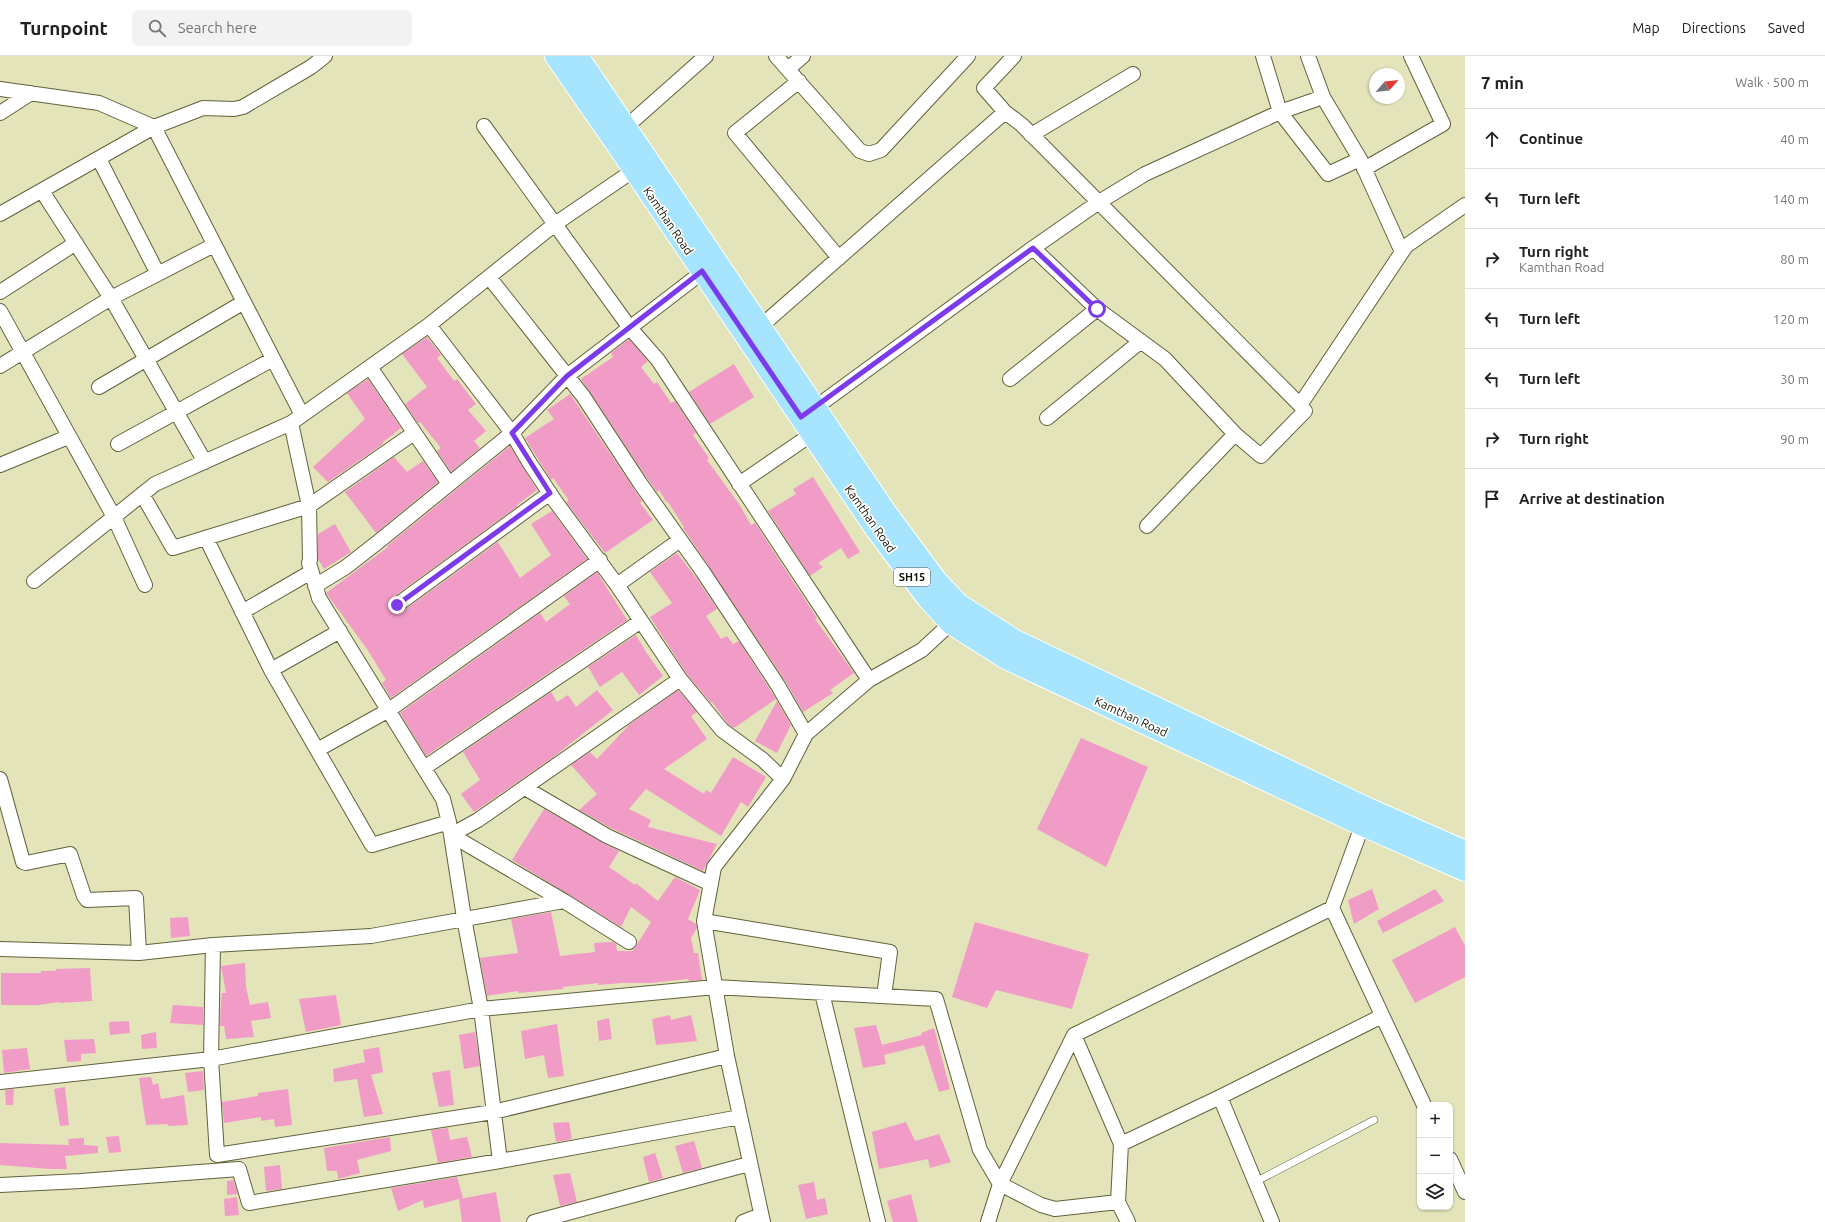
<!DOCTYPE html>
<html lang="en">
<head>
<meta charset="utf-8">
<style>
  :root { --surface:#fff; --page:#f2f2f2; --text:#202124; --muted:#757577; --line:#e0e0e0 }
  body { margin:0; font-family:Ubuntu,sans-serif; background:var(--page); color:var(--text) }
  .controls { position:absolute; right:12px; bottom:12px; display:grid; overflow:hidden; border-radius:8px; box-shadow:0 1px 3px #0004 }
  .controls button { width:36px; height:36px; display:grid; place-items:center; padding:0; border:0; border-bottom:1px solid var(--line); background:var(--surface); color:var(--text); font:20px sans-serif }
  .compass { position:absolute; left:1369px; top:12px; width:36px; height:36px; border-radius:50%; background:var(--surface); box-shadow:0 1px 3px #0004; rotate:62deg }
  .stop { position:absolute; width:12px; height:12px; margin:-9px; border:3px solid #7c3aed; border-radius:50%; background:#fff }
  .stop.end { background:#7c3aed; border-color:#fff; box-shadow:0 1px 4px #0008 }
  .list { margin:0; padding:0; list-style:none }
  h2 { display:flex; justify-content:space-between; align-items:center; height:52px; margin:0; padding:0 16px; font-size:17px }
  h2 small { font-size:13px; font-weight:400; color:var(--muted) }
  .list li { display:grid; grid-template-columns:26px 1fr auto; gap:12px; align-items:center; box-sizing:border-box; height:60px; padding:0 16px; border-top:1px solid var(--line) }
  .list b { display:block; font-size:15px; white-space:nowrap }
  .list p { margin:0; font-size:13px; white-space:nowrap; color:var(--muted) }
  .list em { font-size:13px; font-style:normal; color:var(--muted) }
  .icon { flex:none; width:22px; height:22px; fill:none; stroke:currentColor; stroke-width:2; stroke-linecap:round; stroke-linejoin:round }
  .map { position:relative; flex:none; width:1465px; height:1166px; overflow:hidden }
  header { display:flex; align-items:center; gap:24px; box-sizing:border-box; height:56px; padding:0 20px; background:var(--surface); border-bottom:1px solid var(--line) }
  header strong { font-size:19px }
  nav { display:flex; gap:22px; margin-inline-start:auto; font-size:14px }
  .search { width:280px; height:36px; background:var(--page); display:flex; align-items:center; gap:10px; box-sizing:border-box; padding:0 14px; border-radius:8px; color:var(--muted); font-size:15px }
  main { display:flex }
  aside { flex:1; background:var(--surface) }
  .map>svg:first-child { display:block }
</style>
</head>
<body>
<header>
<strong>Turnpoint</strong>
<div class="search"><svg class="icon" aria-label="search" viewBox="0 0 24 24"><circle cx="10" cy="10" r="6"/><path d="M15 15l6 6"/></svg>Search here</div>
<nav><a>Map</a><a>Directions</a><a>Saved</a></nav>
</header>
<main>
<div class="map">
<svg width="1465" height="1166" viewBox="0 0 1465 1166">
  <rect width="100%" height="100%" fill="#e3e4b9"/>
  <path fill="#f19bc7" d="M427 281 441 299 437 302 454 325 457 323 476 348 468 354 486 375 474 385 480 392 451 416 437 395 441 392 420 366 418 367 405 348 427 331 402 298Z
    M629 283 648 305 641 311 654 328 657 326 671 347 675 345 696 377 693 379 709 402 707 404 739 448 751 469 755 467 817 562 815 563 854 617 830 634 833 637 803 656 784 623 683 472 684 471 668 446 667 447 659 434 657 436 647 422 581 323 613 301 611 297Z
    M734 308 754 341 710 368 689 336Z
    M368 323 401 372 382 387 383 388 328 426 313 411 365 363 347 337Z
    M570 338 642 445 640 447 653 464 605 497 566 446 568 445V443L553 422 551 424 525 382 554 363 547 354Z
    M510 390 537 434 517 449 518 450 392 542 389 546 390 554 394 557 402 556 498 486 520 522 551 499 531 468 552 455 587 503 391 642 382 627 386 624 367 593 326 537 388 491 387 490Z
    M394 401 407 416 423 405 438 426 376 477 345 436Z
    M813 421 860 496 848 503 841 492 818 507 823 511 810 520 768 455 796 438 793 433Z
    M335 468 351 496 324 513 318 503V478Z
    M677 497 697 523 717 553 706 560 721 583 727 580 733 588 739 585 776 643 734 672 728 668 712 646 711 647 688 620 650 561 672 547 650 516Z
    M597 516 627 564 426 700 400 657 540 557 546 566 570 548 564 540Z
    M636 579 646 596 663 620 639 639 622 616 600 631 588 611Z
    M597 634 613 654 552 702 474 756 461 738 480 724 463 696 551 636 557 646 568 639 576 651Z
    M678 634 697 656 691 660 707 683 664 713 704 738 706 734 711 737 733 701 766 721 748 751 741 746 721 780 646 733 629 753 651 764 648 771 717 788 703 815 611 772 579 754 597 738 571 709 590 696 597 703 629 669Z
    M777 645 791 669 777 697 755 685Z
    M1081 682 1148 711 1106 811 1037 773Z
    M544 753 603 787 619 795 609 811 635 829 636 827 658 845 675 821 700 834 688 863 696 868 697 872 691 882 694 897H698L702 924 689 925 688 923 650 927H621L598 929V927L563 931V933L519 937 518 935 487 940 480 902 518 897 511 863 551 856 560 900 595 896 594 887 613 886 616 888 617 895H633L651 866 631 851 621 871 512 804Z
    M1372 833 1379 853 1354 868 1348 844Z
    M1435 833 1444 845 1383 877 1377 865Z
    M188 861 190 880 171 882 170 862Z
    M975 866 1089 898 1072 953 996 934 987 952 952 941Z
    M1455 871 1465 890V921L1415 947 1392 904Z
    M245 907 246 931 250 949 268 946 271 962 251 965 254 981 226 983 224 970H220L221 945 222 937H226L221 910Z
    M90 912 92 945 59 947V946L39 949H1V917H41V915H56V913Z
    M336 939 341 969 306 976 299 943Z
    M173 949 203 951V969L170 967Z
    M670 959 671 964 691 959 697 985 656 989 652 963Z
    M609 962 612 983 599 985 597 965Z
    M129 965 130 977 110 979 109 966Z
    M557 968 564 1020 548 1022 544 999 525 1003 521 975Z
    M876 969 882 989 922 979 921 977 934 972 950 1033 939 1036 924 989 884 999 886 1008 863 1012 854 972Z
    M156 976 157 992 142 993 141 979Z
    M475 976 480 1010 464 1013 459 979Z
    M94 983 96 997 81 998V1005L67 1006 64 984Z
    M379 991 383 1016 371 1019 383 1058 364 1061 357 1023 334 1026 333 1013 365 1006 363 994Z
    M27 992 30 1013 4 1017 2 994Z
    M450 1014 454 1049 439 1051 432 1017Z
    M203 1015 204 1034 188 1036 185 1017Z
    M151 1021 153 1029 158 1027 161 1043 184 1039 188 1069 168 1070V1068L146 1069 139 1022Z
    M65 1031 69 1069 60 1070 54 1033Z
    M14 1033 13 1049H6L5 1034Z
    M288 1033 292 1069 275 1071 274 1063 261 1065V1061L224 1067 222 1046 258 1040V1037Z
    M569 1066 572 1083 556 1086 553 1067Z
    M906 1066 915 1085 939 1078 951 1106 930 1112 928 1103 879 1113 872 1076Z
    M448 1072 450 1084 467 1081 472 1101 438 1107 431 1074Z
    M119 1080 121 1096 109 1097 106 1081Z
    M390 1081 391 1095 357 1104 360 1117 338 1123 337 1115H327L324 1092Z
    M84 1082V1089L98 1090V1097L65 1100 67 1113H50L0 1109V1087L69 1089 68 1083Z
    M694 1085 702 1112 683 1117 675 1090Z
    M655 1097 663 1122 649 1126 643 1101Z
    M280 1109 282 1133 266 1135 264 1111Z
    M570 1117 577 1146 560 1150 553 1119Z
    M457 1121 463 1142 460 1143 496 1136 501 1166H462L459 1143 424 1152 423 1144 398 1155 391 1132Z
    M233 1124 238 1138 227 1139V1125Z
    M814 1126 817 1144 825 1142 828 1158 806 1163 798 1129Z
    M911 1138 918 1166H893L887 1145Z
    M237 1141 239 1159 225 1160 224 1143Z"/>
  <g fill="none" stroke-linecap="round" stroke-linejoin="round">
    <defs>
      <path id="lane" d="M1255 1126 1374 1064"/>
      <path id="street" d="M776 0 860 95 869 98 881 94 968 0
        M1263 0 1280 56 1328 118 1360 103
        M1308 0 1323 41 1360 103 1402 196
        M788 13 803 0
        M799 25 735 77 839 202
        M0 33 99 47 154 71 203 52 234 53 243 51 311 11 325 0
        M1005 56 1022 69 1300 349
        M0 57 31 37
        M484 70 630 272 658 304 869 624
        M626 71 706 0
        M1031 79 1133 18
        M99 103 158 218
        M1364 113 1443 68 1411 0
        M42 135 111 242 205 406
        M0 158 154 71 302 359
        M1033 192 1097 253 1165 303 1235 378
        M489 221 583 340 640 427 703 516 777 628 806 678
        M0 236 76 187
        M0 255 114 461 145 529
        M429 269 512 377 529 406 555 445 617 529 680 623 722 674 763 704 783 723
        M760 271 1005 56 984 32 1014 0
        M0 310 111 242 214 189
        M370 311 449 428
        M1010 323 1097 253
        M99 331 244 246
        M808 357 1033 192 1099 146 1145 118 1280 56 1323 41
        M1047 362 1141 285
        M291 367 309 450 310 504 309 507 319 542 443 743 449 766 464 862 481 953 500 1105
        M118 388 273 303
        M0 409 68 381
        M739 428 812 378
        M142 438 173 492 309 450 414 377
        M1147 470 1235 378 1261 400 1305 355 1300 349 1406 190 1465 149
        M206 482 271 614
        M34 525 155 428 291 367 429 269 555 168 634 114
        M617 529 680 484
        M315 530 346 511 378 486 512 377 567 320 709 211
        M397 549 550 437
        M242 556 311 516
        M340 575 271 614 372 789 449 766
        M317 694 389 654 600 504
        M424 712 641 565
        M0 723 23 806 26 807 70 798 84 840 87 844 136 842 139 897
        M525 732 607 780 711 828
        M1365 762 1332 852 1424 1049
        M451 779 478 764 680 623
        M451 779 564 845 629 886
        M704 865 890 896 884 940
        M213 889 371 880 564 845
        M0 893 139 897 213 889 211 1003 217 1099 493 1056 727 1000
        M822 937 878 1166
        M1074 979 1121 1088
        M0 1026 211 1003 481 953 715 931 936 943 980 1094 1000 1128 1041 1149 1055 1153 1118 1146
        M1220 1041 1272 1166
        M1450 1103 1465 1136
        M0 1129 81 1125 239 1113 249 1147 500 1105 740 1061
        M534 1166 749 1108
        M743 1166 761 1159
        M763 1166 727 1000 704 865 714 811 783 723 806 678 869 624 922 594 951 567 954 560
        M988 1166 1000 1128 1074 979 1332 852
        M1128 1166 1118 1146 1121 1088 1220 1041 1382 960"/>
      <path id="primary" d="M556 0 617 88 877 474 928 542 951 567 1006 602 1363 769 1465 814
        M577 0 885 456 936 525 959 549 1015 585 1368 753 1465 796"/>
    </defs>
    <use href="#lane" stroke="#62623c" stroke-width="8"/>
    <use href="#street" stroke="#62623c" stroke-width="16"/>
    <use href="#primary" stroke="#fff" stroke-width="24"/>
    <use href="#lane" stroke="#fff" stroke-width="7"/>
    <use href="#street" stroke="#fff" stroke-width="14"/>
    <use href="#primary" stroke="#a7e4fe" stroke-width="22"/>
  </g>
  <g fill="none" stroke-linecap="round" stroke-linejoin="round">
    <path stroke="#7c3aed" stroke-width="5" d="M397 549 550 437 512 377 567 320 702 215 801 361 1033 192 1097 253"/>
  </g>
  <g text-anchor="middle" stroke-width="3.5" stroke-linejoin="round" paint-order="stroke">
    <rect fill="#fff" stroke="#5a594f" stroke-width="1" x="894" y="512" width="36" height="18" rx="3"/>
    <g font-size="11" font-weight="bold" fill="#131204">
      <text x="912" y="525">SH15</text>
    </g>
    <g font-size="12" fill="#131204" stroke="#fff">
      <text transform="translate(668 165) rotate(56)" y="4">Kamthan Road</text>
      <text transform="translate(870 463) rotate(55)" y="4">Kamthan Road</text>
      <text transform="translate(1131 661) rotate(25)" y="4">Kamthan Road</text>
    </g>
  </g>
</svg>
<div class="controls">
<button>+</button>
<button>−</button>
<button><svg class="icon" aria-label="layers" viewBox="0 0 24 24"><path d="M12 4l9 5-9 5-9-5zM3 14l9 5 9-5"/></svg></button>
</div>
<svg class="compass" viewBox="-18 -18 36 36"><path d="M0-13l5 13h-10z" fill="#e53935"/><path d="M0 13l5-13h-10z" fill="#757577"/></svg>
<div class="stop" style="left:1097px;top:253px"></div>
<div class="stop end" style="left:397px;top:549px"></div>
</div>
<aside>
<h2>7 min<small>Walk · 500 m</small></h2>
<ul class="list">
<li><svg class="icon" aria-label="ahead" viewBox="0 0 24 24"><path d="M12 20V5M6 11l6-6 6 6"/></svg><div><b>Continue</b></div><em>40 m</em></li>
<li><svg class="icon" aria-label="left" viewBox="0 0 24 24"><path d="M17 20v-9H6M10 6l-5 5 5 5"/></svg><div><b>Turn left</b></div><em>140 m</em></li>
<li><svg class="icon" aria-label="right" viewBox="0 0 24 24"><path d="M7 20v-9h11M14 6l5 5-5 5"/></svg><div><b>Turn right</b><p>Kamthan Road</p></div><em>80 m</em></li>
<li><svg class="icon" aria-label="left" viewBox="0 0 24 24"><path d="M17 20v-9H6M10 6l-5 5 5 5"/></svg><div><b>Turn left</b></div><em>120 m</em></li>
<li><svg class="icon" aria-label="left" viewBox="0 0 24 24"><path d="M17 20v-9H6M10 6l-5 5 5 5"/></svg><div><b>Turn left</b></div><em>30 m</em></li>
<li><svg class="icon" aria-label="right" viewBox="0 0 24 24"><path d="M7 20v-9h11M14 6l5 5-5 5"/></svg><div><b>Turn right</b></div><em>90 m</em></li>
<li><svg class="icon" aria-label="arrive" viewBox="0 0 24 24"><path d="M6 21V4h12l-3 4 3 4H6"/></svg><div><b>Arrive at destination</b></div></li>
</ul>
</aside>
</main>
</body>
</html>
